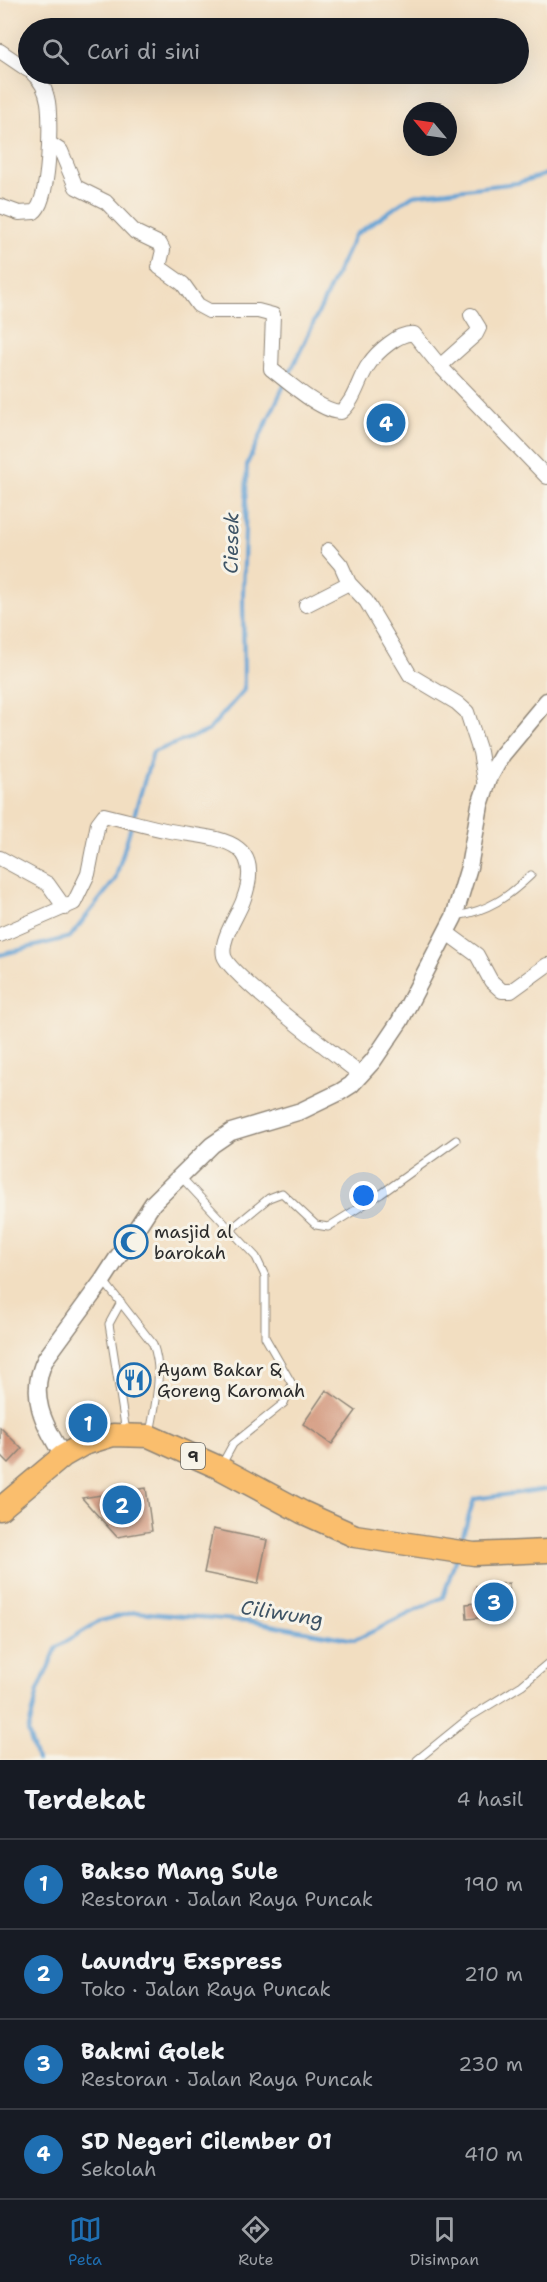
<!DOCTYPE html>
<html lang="id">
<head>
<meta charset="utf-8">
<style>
  :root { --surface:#171b24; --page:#20242c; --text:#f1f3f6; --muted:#9ea1a6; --line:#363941; --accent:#1f6fb2 }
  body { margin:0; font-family:"Shantell Sans",sans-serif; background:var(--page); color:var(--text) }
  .compass { position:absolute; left:403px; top:102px; width:54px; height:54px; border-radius:50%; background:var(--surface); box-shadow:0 6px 24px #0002; rotate:299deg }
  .you { position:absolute; left:364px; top:1196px; width:21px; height:21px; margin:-15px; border:4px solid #fff; border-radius:50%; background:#1a73e8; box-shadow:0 0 0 9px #1a73e833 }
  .badge { display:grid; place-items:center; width:39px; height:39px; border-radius:50%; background:var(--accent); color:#fff; font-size:20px; font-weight:700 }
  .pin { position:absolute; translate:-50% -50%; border:3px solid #fff; box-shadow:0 2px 6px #0006 }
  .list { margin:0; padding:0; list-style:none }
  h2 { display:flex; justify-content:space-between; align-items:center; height:78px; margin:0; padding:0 24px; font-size:26px }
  h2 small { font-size:20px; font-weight:400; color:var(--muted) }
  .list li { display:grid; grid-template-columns:39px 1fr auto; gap:18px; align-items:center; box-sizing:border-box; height:90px; padding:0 24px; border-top:2px solid var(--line) }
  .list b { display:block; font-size:22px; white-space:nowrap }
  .list p { margin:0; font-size:20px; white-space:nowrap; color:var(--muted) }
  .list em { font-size:20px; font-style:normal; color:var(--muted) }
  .icon { flex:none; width:33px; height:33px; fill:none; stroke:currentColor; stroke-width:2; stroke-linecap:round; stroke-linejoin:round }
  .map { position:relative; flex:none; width:547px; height:1760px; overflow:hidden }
  .search { position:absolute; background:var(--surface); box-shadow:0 6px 24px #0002; left:18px; right:18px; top:18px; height:66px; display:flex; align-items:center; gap:15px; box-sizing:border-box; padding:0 21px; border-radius:33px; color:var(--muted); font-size:22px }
  .sheet { height:438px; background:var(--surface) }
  nav { display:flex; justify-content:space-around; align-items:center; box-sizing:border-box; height:84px; border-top:2px solid var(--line); background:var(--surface); font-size:16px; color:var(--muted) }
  nav a { display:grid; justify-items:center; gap:3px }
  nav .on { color:var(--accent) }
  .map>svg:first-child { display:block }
</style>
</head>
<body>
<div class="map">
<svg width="547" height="1760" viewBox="0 0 547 1760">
  <rect width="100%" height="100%" fill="#f7f3e8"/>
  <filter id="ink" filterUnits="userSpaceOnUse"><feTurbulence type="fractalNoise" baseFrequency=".0167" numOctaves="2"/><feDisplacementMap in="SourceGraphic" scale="12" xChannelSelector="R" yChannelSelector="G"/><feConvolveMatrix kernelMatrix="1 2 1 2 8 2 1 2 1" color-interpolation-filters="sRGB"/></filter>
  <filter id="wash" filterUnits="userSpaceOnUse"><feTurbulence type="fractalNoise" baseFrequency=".008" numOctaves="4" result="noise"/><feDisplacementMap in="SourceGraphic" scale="24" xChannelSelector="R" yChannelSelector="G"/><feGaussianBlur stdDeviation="1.35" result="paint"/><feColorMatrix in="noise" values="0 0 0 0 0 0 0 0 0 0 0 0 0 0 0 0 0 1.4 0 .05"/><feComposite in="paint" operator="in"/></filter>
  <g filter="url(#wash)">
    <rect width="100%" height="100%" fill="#f2dec1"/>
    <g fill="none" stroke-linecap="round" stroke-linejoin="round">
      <path stroke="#62a1d4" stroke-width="4" d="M133 819 153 752 208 731 244 690 243 594 247 464 355 235 413 195 517 183 547 174
        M0 955 70 937 115 880 131 826
        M460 1545 474 1499 547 1489
        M37 1760 28 1732 38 1691 57 1647 100 1621 135 1612 248 1621 355 1640 443 1597 456 1558"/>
    </g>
    <g id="blocks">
      <path fill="#d2957a" d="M326 1390 356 1411 332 1444 303 1424Z
        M0 1427 22 1449 9 1463 0 1454Z
        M146 1488 152 1531 117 1537 82 1498Z
        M213 1529 267 1540 258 1584 204 1573Z
        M509 1583 511 1615 467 1619 466 1604 477 1603 476 1586Z"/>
    </g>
  </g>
  <g filter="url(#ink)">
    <use href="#blocks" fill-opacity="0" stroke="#8e8476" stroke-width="1.5"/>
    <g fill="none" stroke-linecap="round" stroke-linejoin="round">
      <defs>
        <path id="service" d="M456 916C488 911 508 897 531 875
          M181 1177 256 1257 265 1276V1337L292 1384 284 1403 233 1444 221 1466
          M230 1230 269 1198 282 1193 316 1225 328 1227 381 1194 456 1140
          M103 1280 153 1344C164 1374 155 1404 150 1434
          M121 1302 109 1324 126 1432
          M417 1760 470 1717 522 1685 547 1664"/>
        <path id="minor" d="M0 51 28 70
          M49 143 61 151 76 187 106 202 135 232 160 244 163 250 159 267 183 284 198 305 209 311H258L273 315 271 369C287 381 321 412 341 412 356 399 358 379 369 364 377 352 399 332 414 334L440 366 547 477
          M0 206 19 213 34 212C50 202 51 122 48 102 46 91 42 81 33 74
          M440 366 476 334 479 328 471 315
          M328 550 341 565 349 583 366 601 410 675 457 703 467 712 480 752 486 786
          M306 605 349 583
          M0 858 48 884 65 908
          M447 933 477 955 491 981 502 991H511L547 965
          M0 935 74 903 88 874 98 823 104 815C126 820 148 827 170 831 213 839 268 836 243 901 237 917 220 939 224 956 229 975 340 1058 361 1075"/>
        <path id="tertiary" d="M63 1456C44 1425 27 1394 46 1358L103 1280 153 1203 212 1145 231 1132 301 1111 340 1092 351 1085 373 1061 400 1021 454 917 469 867 480 805 489 778 502 755 547 701"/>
        <path id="trunk" d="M0 1509 63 1456 84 1444 113 1435 149 1436 220 1468 302 1512 355 1536 474 1554 547 1551"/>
      </defs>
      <use href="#service" stroke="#8e8476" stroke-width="9"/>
      <use href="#minor" stroke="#8e8476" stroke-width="16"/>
      <use href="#tertiary" stroke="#8e8476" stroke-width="19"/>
      <use href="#trunk" stroke="#8e8476" stroke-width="25"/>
      <use href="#service" stroke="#fff" stroke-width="7"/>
      <use href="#minor" stroke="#fff" stroke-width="14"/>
      <use href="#tertiary" stroke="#fff" stroke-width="16"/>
      <use href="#trunk" stroke="#fabe6d" stroke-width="22"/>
    </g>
  </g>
  <defs>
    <symbol id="mosque-ring" viewBox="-11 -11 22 22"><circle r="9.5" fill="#f7f3e8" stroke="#1f6fb2" stroke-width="1.5"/><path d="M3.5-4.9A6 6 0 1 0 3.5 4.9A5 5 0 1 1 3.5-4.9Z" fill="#1f6fb2"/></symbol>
    <symbol id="restaurant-ring" viewBox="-11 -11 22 22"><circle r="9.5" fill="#f7f3e8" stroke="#1f6fb2" stroke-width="1.5"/><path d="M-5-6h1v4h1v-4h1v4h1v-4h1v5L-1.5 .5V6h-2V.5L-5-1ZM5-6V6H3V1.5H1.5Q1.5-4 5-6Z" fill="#1f6fb2"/></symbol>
  </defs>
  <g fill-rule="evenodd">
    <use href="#mosque-ring" x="112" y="1223" width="38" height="38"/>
    <use href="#restaurant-ring" x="115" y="1361" width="38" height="38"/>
  </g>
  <g text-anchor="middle" stroke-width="6" stroke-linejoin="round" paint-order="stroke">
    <rect fill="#f7f3e8" stroke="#686764" stroke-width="1.5" x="181" y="1443" width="24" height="26" rx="4.5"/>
    <g font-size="16" font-weight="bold" fill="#2b2b2b">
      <text x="193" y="1462">9</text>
    </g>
    <g font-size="18" fill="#2b2b2b" stroke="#f7f3e8" text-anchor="start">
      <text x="154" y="1238">masjid al<tspan x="154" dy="21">barokah</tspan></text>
      <text x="157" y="1376">Ayam Bakar &amp;<tspan x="157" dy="21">Goreng Karomah</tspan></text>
    </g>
    <g font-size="20" font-style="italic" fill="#3e5466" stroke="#f7f3e8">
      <text transform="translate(231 543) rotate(-89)" y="7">Ciesek</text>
      <text transform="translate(282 1613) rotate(9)" y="7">Ciliwung</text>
    </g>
  </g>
</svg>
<svg class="compass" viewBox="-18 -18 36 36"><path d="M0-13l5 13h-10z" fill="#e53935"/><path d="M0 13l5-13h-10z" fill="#9ea1a6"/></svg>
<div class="you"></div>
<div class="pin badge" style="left:88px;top:1423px">1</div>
<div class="pin badge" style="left:122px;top:1505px">2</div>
<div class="pin badge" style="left:494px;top:1602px">3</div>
<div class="pin badge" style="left:386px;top:423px">4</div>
<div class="search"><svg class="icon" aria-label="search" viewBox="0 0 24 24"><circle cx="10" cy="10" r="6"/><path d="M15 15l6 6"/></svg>Cari di sini</div>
</div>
<section class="sheet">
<h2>Terdekat<small>4 hasil</small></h2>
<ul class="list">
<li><span class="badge">1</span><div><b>Bakso Mang Sule</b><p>Restoran · Jalan Raya Puncak</p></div><em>190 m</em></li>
<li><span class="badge">2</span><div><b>Laundry Exspress</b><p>Toko · Jalan Raya Puncak</p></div><em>210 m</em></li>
<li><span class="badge">3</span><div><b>Bakmi Golek</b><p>Restoran · Jalan Raya Puncak</p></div><em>230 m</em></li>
<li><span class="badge">4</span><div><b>SD Negeri Cilember 01</b><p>Sekolah</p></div><em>410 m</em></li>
</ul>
</section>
<nav>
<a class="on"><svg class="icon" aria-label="map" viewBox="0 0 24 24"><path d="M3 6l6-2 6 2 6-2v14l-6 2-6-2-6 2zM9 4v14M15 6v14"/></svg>Peta</a>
<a><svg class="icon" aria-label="directions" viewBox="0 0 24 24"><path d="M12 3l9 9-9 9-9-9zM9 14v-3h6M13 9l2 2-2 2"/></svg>Rute</a>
<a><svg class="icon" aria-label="saved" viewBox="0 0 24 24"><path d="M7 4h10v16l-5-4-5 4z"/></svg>Disimpan</a>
</nav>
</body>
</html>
